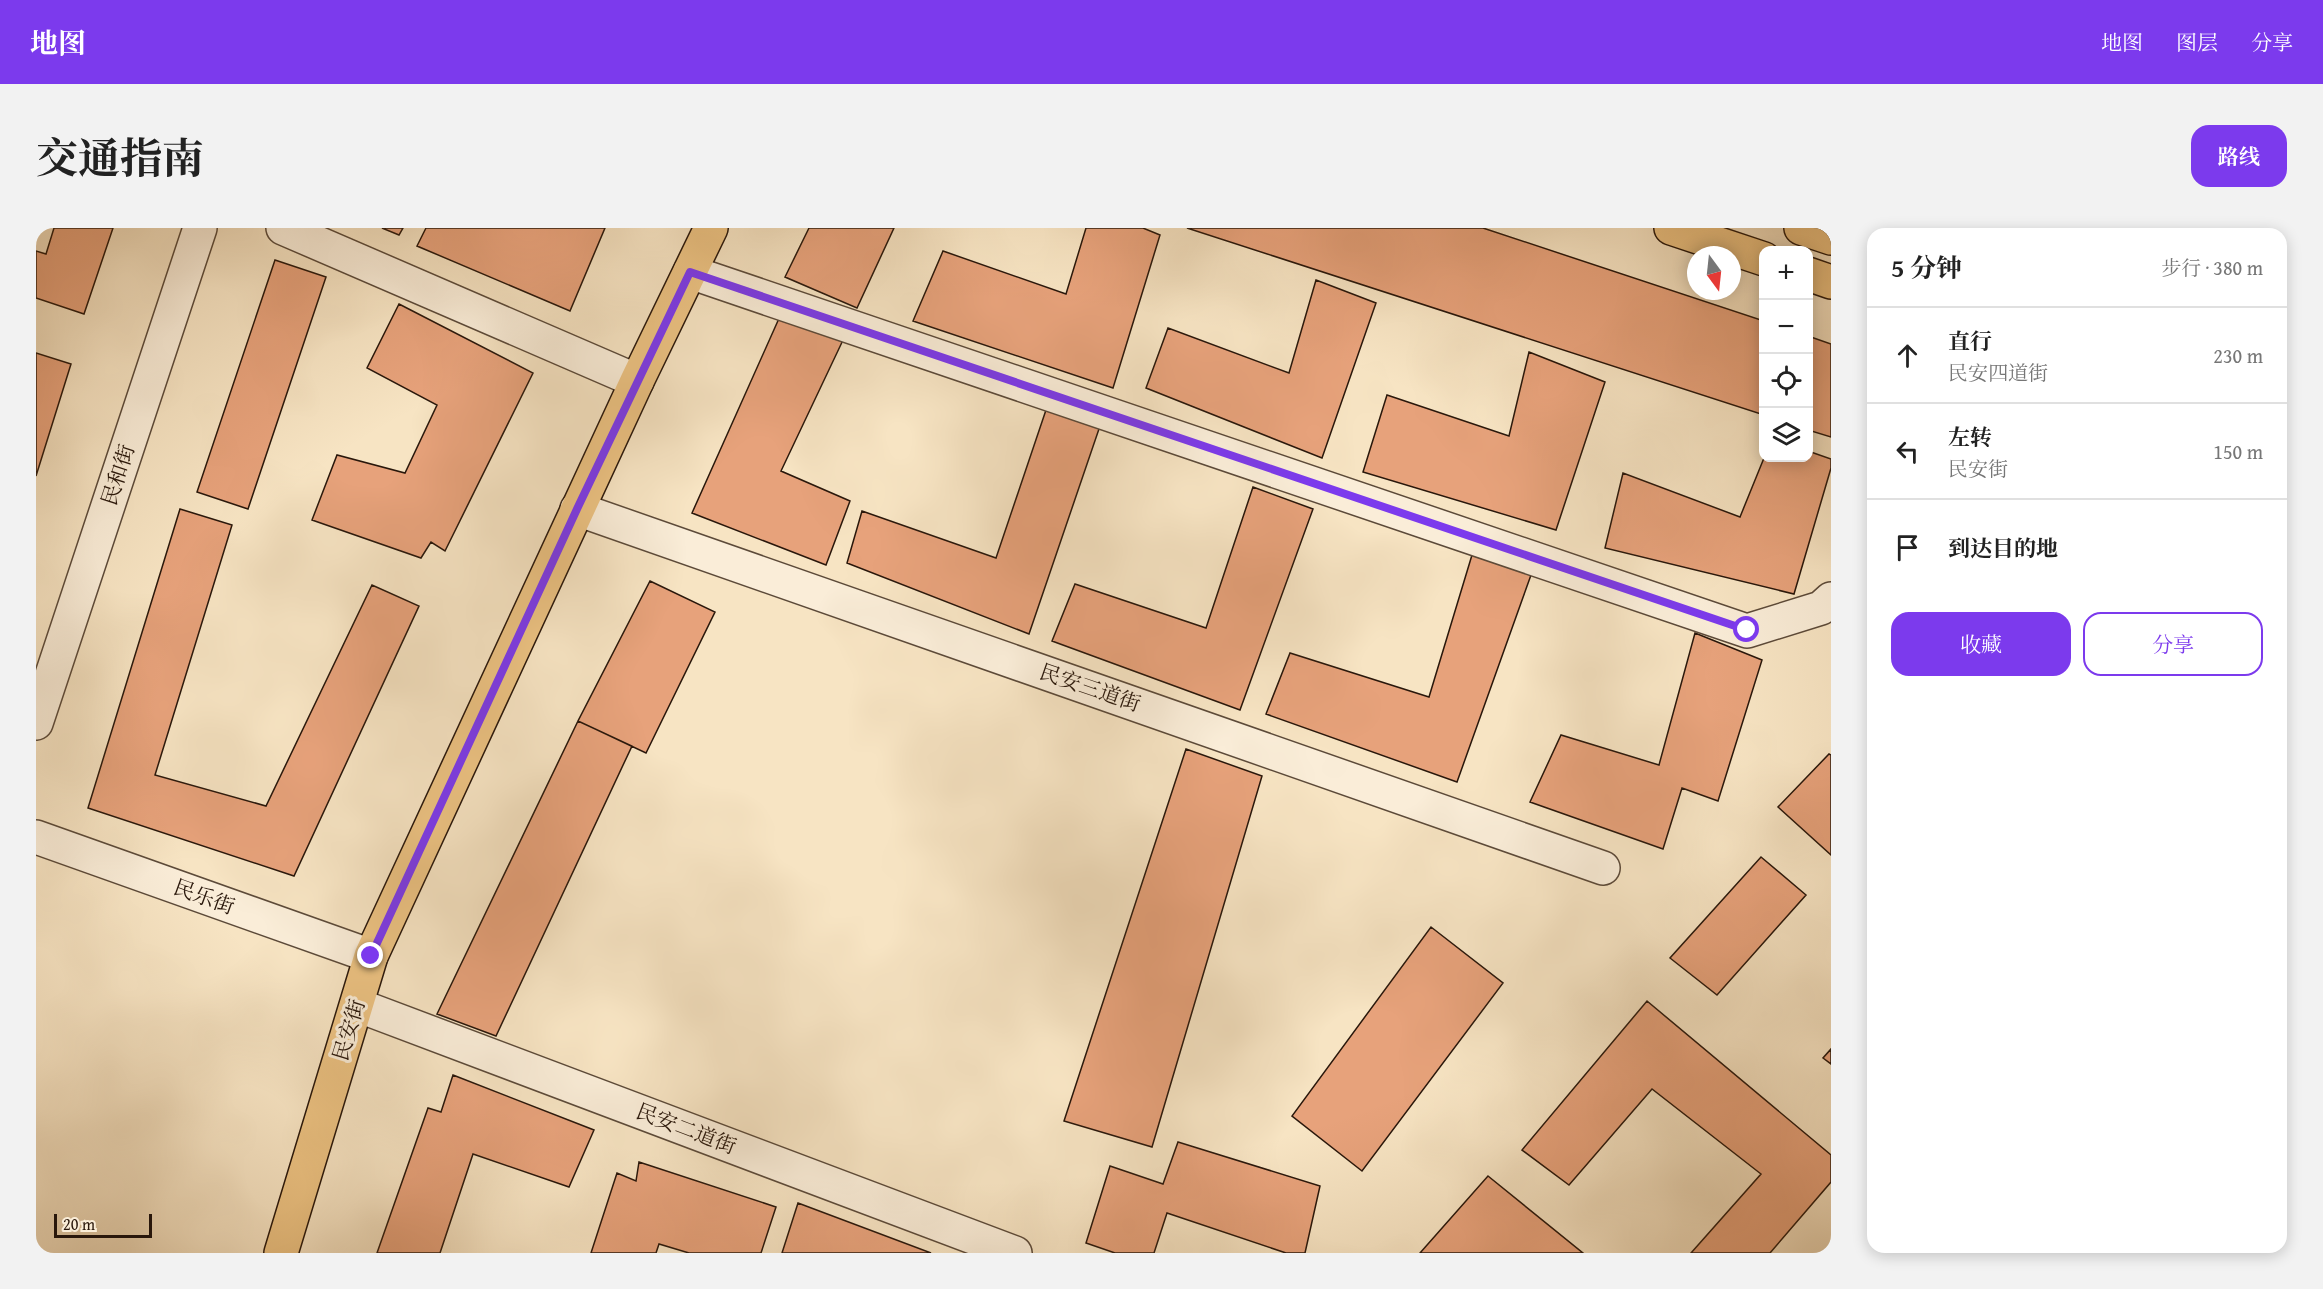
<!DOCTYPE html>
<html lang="zh">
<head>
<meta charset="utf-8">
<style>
  :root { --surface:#fff; --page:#f2f2f2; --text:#222; --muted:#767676; --line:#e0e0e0; --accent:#7c3aed }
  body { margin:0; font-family:"Gentium Book Plus","Noto Serif SC",serif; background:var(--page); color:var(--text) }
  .controls { position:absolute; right:18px; top:18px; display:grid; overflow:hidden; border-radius:12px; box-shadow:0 3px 15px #0003 }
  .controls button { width:54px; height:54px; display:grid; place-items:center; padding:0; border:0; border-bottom:2px solid var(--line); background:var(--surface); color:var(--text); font:30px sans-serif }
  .compass { position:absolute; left:1651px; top:18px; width:54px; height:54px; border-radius:50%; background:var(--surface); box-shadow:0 3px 15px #0003; rotate:165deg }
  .scale { position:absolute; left:18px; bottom:15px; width:98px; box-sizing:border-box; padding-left:6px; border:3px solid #29170b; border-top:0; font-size:16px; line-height:21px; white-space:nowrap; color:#29170b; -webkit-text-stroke:4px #faedd8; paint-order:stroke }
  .stop { position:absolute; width:18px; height:18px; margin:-14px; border:4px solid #7c3aed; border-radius:50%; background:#fff }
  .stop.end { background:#7c3aed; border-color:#fff; box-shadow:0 2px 6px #0008 }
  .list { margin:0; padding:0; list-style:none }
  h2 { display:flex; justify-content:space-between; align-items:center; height:78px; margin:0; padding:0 24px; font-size:26px }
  h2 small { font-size:20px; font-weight:400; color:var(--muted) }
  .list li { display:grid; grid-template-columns:39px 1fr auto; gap:18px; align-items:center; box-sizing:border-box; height:96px; padding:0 24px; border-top:2px solid var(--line) }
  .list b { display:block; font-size:22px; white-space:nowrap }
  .list p { margin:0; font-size:20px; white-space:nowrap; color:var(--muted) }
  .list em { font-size:20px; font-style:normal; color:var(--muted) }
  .actions { display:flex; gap:12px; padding:18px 24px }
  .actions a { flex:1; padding:14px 0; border:2px solid var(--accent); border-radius:18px; text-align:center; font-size:21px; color:var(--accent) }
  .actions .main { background:var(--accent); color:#fff }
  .icon { flex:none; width:33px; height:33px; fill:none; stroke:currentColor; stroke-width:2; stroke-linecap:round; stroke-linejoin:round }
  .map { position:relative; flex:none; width:1795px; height:1025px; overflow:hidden; border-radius:18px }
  header { display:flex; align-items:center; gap:36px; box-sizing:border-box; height:84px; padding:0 30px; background:var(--accent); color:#fff }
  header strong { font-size:28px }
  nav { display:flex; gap:33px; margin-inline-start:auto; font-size:21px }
  .intro { display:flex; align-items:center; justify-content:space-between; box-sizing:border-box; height:144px; padding:0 36px }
  h1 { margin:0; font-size:42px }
  .button { padding:15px 27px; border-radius:18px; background:var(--accent); color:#fff; font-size:21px; font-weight:700 }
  main { display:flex; gap:36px; padding:0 36px }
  aside { flex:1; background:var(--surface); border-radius:18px; box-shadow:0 3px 15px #0003 }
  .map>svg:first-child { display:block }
</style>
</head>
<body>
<header>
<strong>地图</strong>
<nav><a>地图</a><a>图层</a><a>分享</a></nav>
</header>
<div class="intro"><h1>交通指南</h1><a class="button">路线</a></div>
<main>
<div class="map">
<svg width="1795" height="1025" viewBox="0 0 1795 1025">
  <rect width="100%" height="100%" fill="#f7e4c3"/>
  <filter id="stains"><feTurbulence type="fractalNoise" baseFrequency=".00333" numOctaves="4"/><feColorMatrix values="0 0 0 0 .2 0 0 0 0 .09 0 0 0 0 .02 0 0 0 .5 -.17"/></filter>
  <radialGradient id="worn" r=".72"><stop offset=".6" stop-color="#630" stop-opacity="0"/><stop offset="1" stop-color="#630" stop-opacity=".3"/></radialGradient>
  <path fill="#e7a27b" stroke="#29170b" stroke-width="1.5" d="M18 0H77L48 86 0 70V23L10 26Z
    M346 0H367L363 7Z
    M390 0H569L534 83 381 18Z
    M773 0H858L821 80 749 49Z
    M1050 0H1107L1124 7 1077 160 877 93 907 23 1030 66Z
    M1151 0H1447L1728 93V187Z
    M239 32 290 49 212 281 161 264Z
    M1280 52 1340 75 1286 230 1110 160 1132 100 1253 145Z
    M363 76 497 145 409 323 395 314 385 330 276 292 301 227 369 245 401 177 331 140Z
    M745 86 808 110 745 243 814 273 790 337 656 285Z
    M1772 108 1795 116V209L1772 202Z
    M1493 124 1569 154 1520 302 1327 244 1351 167 1473 208Z
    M0 125 35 136 0 248Z
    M1011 179 1064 198 993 406 811 335 826 283 960 330Z
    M1772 223 1795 231V240L1758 366 1569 320 1587 245 1704 289 1728 230H1772Z
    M1217 259 1277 281 1204 482 1016 413 1039 356 1170 400Z
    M144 281 196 297 119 547 230 578 336 357 383 378 258 648 52 580Z
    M1436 327 1495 347 1421 554 1230 486 1254 425 1393 469Z
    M614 353 679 384 610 525 542 493Z
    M1659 405 1726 432 1682 573 1646 560 1627 621 1494 574 1525 507 1623 537Z
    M542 493 596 518 460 808 401 786Z
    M1150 521 1226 548 1116 919 1028 893Z
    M1793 526 1795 527V627L1742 579Z
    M1725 629 1770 667 1681 767 1634 730Z
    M1395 699 1467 755 1326 943 1256 888Z
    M1611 773 1795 927V954L1734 1025H1655L1725 946 1616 861 1533 957 1486 922Z
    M1795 821V836L1787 830Z
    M417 847 558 902 533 959 437 926 404 1025H341L392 880 405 884Z
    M1142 914 1284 958 1269 1025H1250L1131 985 1118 1025H1079L1050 1015 1074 938 1127 956Z
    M603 934 740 979 725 1025H653L623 1016 620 1025H555L581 945 600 953Z
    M1452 948 1547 1025H1384Z
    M762 975 895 1025H746Z"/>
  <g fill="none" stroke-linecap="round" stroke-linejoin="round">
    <defs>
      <path id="minor" d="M247 0 601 153
        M654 44 1711 403 1785 380 1795 371
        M541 281 1567 640
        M0 495 164 0
        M0 609 335 728
        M321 777 979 1025"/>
      <path id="major" d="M1635 0 1728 31
        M1765 0 1795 10
        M1772 46 1795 54
        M245 1025 335 728 601 153 675 0"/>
    </defs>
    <use href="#minor" stroke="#5c4a39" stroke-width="36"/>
    <use href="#major" stroke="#29170b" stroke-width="36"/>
    <use href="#minor" stroke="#faedd8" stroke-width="33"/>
    <use href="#major" stroke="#ecc282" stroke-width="33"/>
  </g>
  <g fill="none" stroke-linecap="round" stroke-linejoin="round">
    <path stroke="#7c3aed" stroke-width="8" d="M335 728 541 281 654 44 1711 402"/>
  </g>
  <g text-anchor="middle" stroke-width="6" stroke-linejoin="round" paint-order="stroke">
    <g font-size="21" fill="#29170b" stroke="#faedd8">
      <text transform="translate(82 247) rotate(-72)" y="7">民和街</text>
      <text transform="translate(1054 460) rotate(19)" y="7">民安三道街</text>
      <text transform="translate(168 669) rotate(20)" y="7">民乐街</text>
      <text transform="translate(313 802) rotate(-73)" y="7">民安街</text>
      <text transform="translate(650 901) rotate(21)" y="7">民安二道街</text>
    </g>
  </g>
  <rect width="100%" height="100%" filter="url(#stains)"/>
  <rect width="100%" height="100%" fill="url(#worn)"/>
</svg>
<div class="controls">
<button>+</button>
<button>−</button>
<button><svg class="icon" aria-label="locate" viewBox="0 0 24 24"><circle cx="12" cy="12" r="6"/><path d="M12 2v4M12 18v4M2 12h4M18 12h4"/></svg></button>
<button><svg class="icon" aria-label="layers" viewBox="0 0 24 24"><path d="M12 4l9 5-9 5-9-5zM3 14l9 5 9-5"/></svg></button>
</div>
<svg class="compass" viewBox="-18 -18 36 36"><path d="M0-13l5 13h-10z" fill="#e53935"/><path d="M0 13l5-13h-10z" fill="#767676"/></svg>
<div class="scale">20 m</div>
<div class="stop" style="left:1711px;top:402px"></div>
<div class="stop end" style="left:335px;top:728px"></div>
</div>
<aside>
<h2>5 分钟<small>步行 · 380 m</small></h2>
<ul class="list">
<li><svg class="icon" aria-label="ahead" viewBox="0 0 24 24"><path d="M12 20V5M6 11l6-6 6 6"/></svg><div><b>直行</b><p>民安四道街</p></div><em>230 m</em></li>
<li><svg class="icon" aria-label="left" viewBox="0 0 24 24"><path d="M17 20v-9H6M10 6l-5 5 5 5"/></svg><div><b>左转</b><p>民安街</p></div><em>150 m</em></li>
<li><svg class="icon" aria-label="arrive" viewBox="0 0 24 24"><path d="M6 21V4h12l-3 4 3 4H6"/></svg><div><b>到达目的地</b></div></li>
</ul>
<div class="actions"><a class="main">收藏</a><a>分享</a></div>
</aside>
</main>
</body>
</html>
